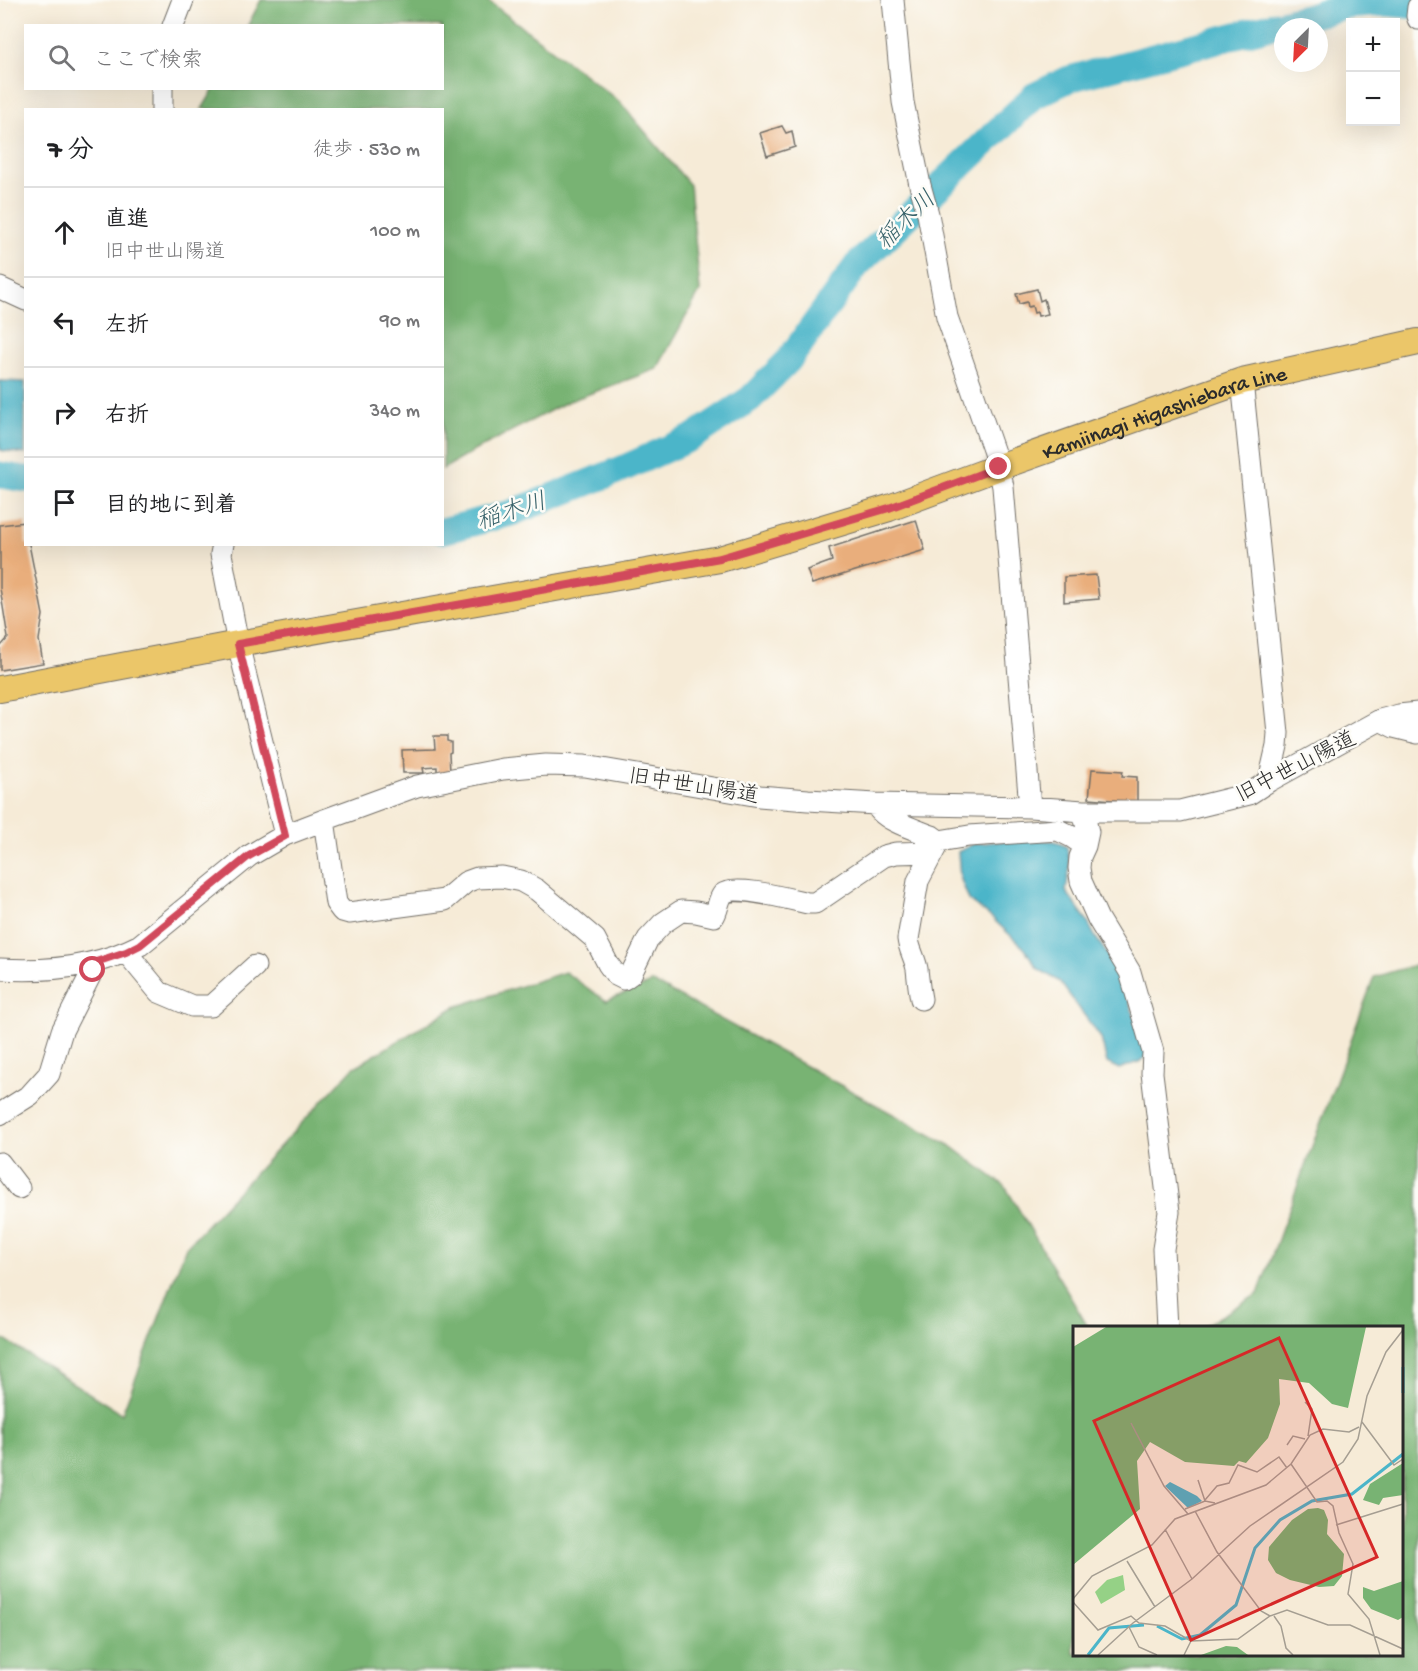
<!DOCTYPE html>
<html lang="ja">
<head>
<meta charset="utf-8">
<style>
  :root { --surface:#fff; --page:#f6f6f6; --text:#202124; --muted:#757577; --line:#e0e0e0 }
  body { margin:0; font-family:"Gochi Hand","Klee One",sans-serif; background:var(--page); color:var(--text) }
  .controls { position:absolute; right:18px; top:18px; display:grid; overflow:hidden; border-radius:0px; box-shadow:0 6px 24px #0002 }
  .controls button { width:54px; height:54px; display:grid; place-items:center; padding:0; border:0; border-bottom:2px solid var(--line); background:var(--surface); color:var(--text); font:30px sans-serif }
  .compass { position:absolute; left:1274px; top:18px; width:54px; height:54px; border-radius:50%; background:var(--surface); box-shadow:0 6px 24px #0002; rotate:204deg }
  .stop { position:absolute; width:18px; height:18px; margin:-14px; border:4px solid #d1495b; border-radius:50%; background:#fff }
  .stop.end { background:#d1495b; border-color:#fff; box-shadow:0 2px 6px #0008 }
  .list { margin:0; padding:0; list-style:none }
  h2 { display:flex; justify-content:space-between; align-items:center; height:78px; margin:0; padding:0 24px; font-size:26px }
  h2 small { font-size:20px; font-weight:400; color:var(--muted) }
  .list li { display:grid; grid-template-columns:39px 1fr auto; gap:18px; align-items:center; box-sizing:border-box; height:90px; padding:0 24px; border-top:2px solid var(--line) }
  .list b { display:block; font-size:22px; white-space:nowrap }
  .list p { margin:0; font-size:20px; white-space:nowrap; color:var(--muted) }
  .list em { font-size:20px; font-style:normal; color:var(--muted) }
  .icon { flex:none; width:33px; height:33px; fill:none; stroke:currentColor; stroke-width:2; stroke-linecap:round; stroke-linejoin:round }
  .map { position:relative; flex:none; width:1418px; height:1671px; overflow:hidden }
  .search { position:absolute; background:var(--surface); box-shadow:0 6px 24px #0002; left:24px; top:24px; width:420px; height:66px; display:flex; align-items:center; gap:15px; box-sizing:border-box; padding:0 21px; border-radius:0px; color:var(--muted); font-size:22px }
  .panel { position:absolute; background:var(--surface); box-shadow:0 6px 24px #0002; left:24px; top:108px; width:420px; height:438px; border-radius:0px }
  .map>svg:first-child { display:block }
</style>
</head>
<body>
<div class="map">
<svg width="1418" height="1671" viewBox="0 0 1418 1671">
  <rect width="100%" height="100%" fill="#fdfcf7"/>
  <filter id="ink" filterUnits="userSpaceOnUse"><feTurbulence type="fractalNoise" baseFrequency=".0167" numOctaves="2"/><feDisplacementMap in="SourceGraphic" scale="12" xChannelSelector="R" yChannelSelector="G"/><feConvolveMatrix kernelMatrix="1 2 1 2 8 2 1 2 1" color-interpolation-filters="sRGB"/></filter>
  <filter id="wash" filterUnits="userSpaceOnUse"><feTurbulence type="fractalNoise" baseFrequency=".008" numOctaves="4" result="noise"/><feDisplacementMap in="SourceGraphic" scale="24" xChannelSelector="R" yChannelSelector="G"/><feGaussianBlur stdDeviation="1.35" result="paint"/><feColorMatrix in="noise" values="0 0 0 0 0 0 0 0 0 0 0 0 0 0 0 0 0 1.4 0 .05"/><feComposite in="paint" operator="in"/></filter>
  <g filter="url(#wash)">
    <rect width="100%" height="100%" fill="#f6ebd7"/>
    <path fill="#78b373" stroke="#526f4f" stroke-width="1.5" d="M261 0H487L620 102 690 185 700 291 657 369 567 402 479 448 443 469 442 110 202 109 214 89 442 88V26L248 25Z
      M1418 964V1671H0V1337L122 1414 186 1247 353 1068 455 1007 565 972 606 1001 653 982 951 1146 1005 1186 1088 1327 1074 1328V1654H1402V1328L1203 1327 1258 1294 1374 977Z"/>
    <path fill="#4bb5c9" stroke="#3b707a" stroke-width="1.5" d="M0 381 25 382V454L0 450Z
      M1024 839 1055 841 1067 847 1070 867 1066 891 1086 919 1095 936 1120 973 1147 1055 1139 1062 1119 1069 1107 1063 1101 1038 1060 982 1037 968 1025 949 992 918 969 900 960 877 958 852 973 844Z"/>
    <g fill="none" stroke-linecap="round" stroke-linejoin="round">
      <path stroke="#4bb5c9" stroke-width="27" d="M0 475 26 479
        M442 531 511 513 622 469 691 438 750 399 788 361 857 265 1034 96 1069 79 1347 6 1386 3 1418 6"/>
    </g>
    <g id="blocks">
      <path fill="#e9ae7c" d="M782 126 786 133 792 131 795 147 767 156 760 133Z
        M1037 289 1040 301 1044 299 1048 314 1038 316 1037 312 1034 313 1032 306 1028 307 1027 302 1019 304 1016 294Z
        M916 520 925 550 812 584 807 570 832 561 829 548Z
        M25 522 26 544H29L43 615 39 640 43 663 0 670V647L8 638 0 588V525Z
        M1096 575 1099 599 1064 602V577Z
        M434 736H447V741L451 742V752L449 753 450 772 437 773V767L423 768 424 773H403L402 750 435 749Z
        M1092 769 1123 771 1122 776 1137 777V802L1089 798Z"/>
    </g>
  </g>
  <g filter="url(#ink)">
    <use href="#blocks" fill-opacity="0" stroke="#726e67" stroke-width="1.5"/>
    <g fill="none" stroke-linecap="round" stroke-linejoin="round">
      <defs>
        <path id="minor" d="M893 0 903 102 920 185 928 214 947 317 999 467 1003 487 1030 807
          M1418 7 1417 16 1418 19
          M173 26 183 0
          M162 110V88
          M0 288 26 300
          M1242 381 1278 733 1277 746 1269 781
          M223 544 221 554 238 644 285 835
          M1380 720 1394 727 1418 733
          M876 804C881 820 917 830 932 836L939 841 969 836 1058 830 1072 837 1085 846
          M1083 811 1088 832 1085 846 1080 857 1079 868 1081 881 1098 919 1130 972 1153 1052 1152 1073 1169 1212 1163 1249 1167 1328
          M324 820 336 903 342 911 349 913 445 900 466 882 477 878 502 877 521 881 537 890 595 939 608 964 616 975 624 979 631 974 648 939 663 923 681 911 696 912 714 916C718 910 718 900 723 894 734 884 793 900 808 903H815L884 856 896 853 933 852
          M126 952 159 992 192 1006H211L255 966
          M0 969C47 972 97 967 140 945L249 856 285 835 324 820 417 786 503 769 546 765 585 766 759 796 808 800 876 804 1030 807 1083 811H1180L1249 794 1269 781 1380 720 1399 715 1418 713
          M921 999C919 989 918 979 917 969 915 958 909 949 908 939L918 881 938 843
          M0 1114 30 1095 49 1074 62 1031 93 970V963
          M0 1163 19 1188"/>
        <g id="major">
          <path id="s1" d="M0 689 238 644 720 559 889 508 999 467 1242 381 1418 342"/>
        </g>
      </defs>
      <use href="#minor" stroke="#726e67" stroke-width="23"/>
      <use href="#major" stroke="#726e67" stroke-width="28"/>
      <use href="#minor" stroke="#fff" stroke-width="21"/>
      <use href="#major" stroke="#ebc669" stroke-width="26"/>
    </g>
  </g>
  <g fill="none" stroke-linecap="round" stroke-linejoin="round" filter="url(#ink)">
    <path stroke="#d1495b" stroke-width="8" d="M93 970V963L126 952 140 945 249 856 285 836 238 644 720 558 889 508 999 467"/>
  </g>
  <g text-anchor="middle" stroke-width="5" stroke-linejoin="round" paint-order="stroke">
    <g font-size="22" fill="#2b2b2b" stroke="#fdfcf7">
      <text dy="8" stroke="none"><textPath href="#s1" startOffset="1200">Kamiinagi Higashiebara Line</textPath></text>
      <text transform="translate(1295 765) rotate(-27)" y="8">旧中世山陽道</text>
      <text transform="translate(694 784) rotate(9)" y="8">旧中世山陽道</text>
    </g>
    <g font-size="24" font-style="italic" fill="#38626a" stroke="#fdfcf7">
      <text transform="translate(905 219) rotate(-44)" y="8">稲木川</text>
      <text transform="translate(511 510) rotate(-18)" y="8">稲木川</text>
    </g>
  </g>
  <g transform="translate(1073 1326)">
    <rect width="330" height="330" fill="#f6ebd7"/>
    <path d="M50 249 52 264 28 278 22 266 34 254Z" fill="#95d186"/>
    <path d="M33 1H293L275 82 259 78 236 57 206 53 207 78 195 112 173 137 166 135 161 140 112 136 77 116 64 135 67 183 0 239V21ZM330 137V169L310 172 306 179 290 174 297 158ZM245 182 251 184 255 194 254 208 271 228 269 250 261 260 246 261 217 254 203 247 195 234 196 221 219 194 235 183ZM330 255V291L325 294 298 283 290 272V261L301 265ZM153 320 164 321 175 329H128Z" fill="#78b373"/>
    <path d="M97 156 124 170 129 175 115 182 92 160Z" fill="#4bb5c9"/>
    <path fill="none" stroke="#4bb5c9" stroke-width="3" d="M330 41V67M84 300 109 313 127 309 163 279 182 222 207 194 239 175 279 168 330 128M15 329 36 302 71 299"/>
    <path fill="none" stroke="#a59e92" stroke-width="1.5" d="M232 76 239 83 235 110M289 96 321 139 330 133M58 97 91 160 115 188M214 119 220 110 232 113M218 138 244 176 254 175 260 180 266 207 280 238 275 268 296 293 307 329M125 154 132 175M132 174 144 160 156 157 165 139 184 146 206 131 214 142M112 183 132 175 142 177M122 185 144 226 188 285 197 290M263 199 330 178M92 203 119 253M54 235 82 281M0 273 19 250 79 219 102 193 193 159 218 138 237 109 250 103 276 106 286 101M0 276 25 304 58 290 66 297 92 300 118 315M201 290 208 300 213 322 220 329M56 301 66 321 84 329M25 329 60 297 119 253 177 200 270 136 285 113 294 70 313 26 330 4M111 329 118 315 165 313 197 290 214 284 255 299H277L330 323"/>
    <path fill="#d62828" fill-opacity="0.15" stroke="#d62828" stroke-width="3" d="M206 12 304 231 118 314 21 95Z"/>
    <rect width="330" height="330" fill="none" stroke="#2b2b2b" stroke-width="3"/>
  </g>
</svg>
<div class="controls">
<button>+</button>
<button>−</button>
</div>
<svg class="compass" viewBox="-18 -18 36 36"><path d="M0-13l5 13h-10z" fill="#e53935"/><path d="M0 13l5-13h-10z" fill="#757577"/></svg>
<div class="stop" style="left:93px;top:970px"></div>
<div class="stop end" style="left:999px;top:467px"></div>
<div class="search"><svg class="icon" aria-label="search" viewBox="0 0 24 24"><circle cx="10" cy="10" r="6"/><path d="M15 15l6 6"/></svg>ここで検索</div>
<section class="panel">
<h2>7 分<small>徒歩 · 530 m</small></h2>
<ul class="list">
<li><svg class="icon" aria-label="ahead" viewBox="0 0 24 24"><path d="M12 20V5M6 11l6-6 6 6"/></svg><div><b>直進</b><p>旧中世山陽道</p></div><em>100 m</em></li>
<li><svg class="icon" aria-label="left" viewBox="0 0 24 24"><path d="M17 20v-9H6M10 6l-5 5 5 5"/></svg><div><b>左折</b></div><em>90 m</em></li>
<li><svg class="icon" aria-label="right" viewBox="0 0 24 24"><path d="M7 20v-9h11M14 6l5 5-5 5"/></svg><div><b>右折</b></div><em>340 m</em></li>
<li><svg class="icon" aria-label="arrive" viewBox="0 0 24 24"><path d="M6 21V4h12l-3 4 3 4H6"/></svg><div><b>目的地に到着</b></div></li>
</ul>
</section>
</div>
</body>
</html>
